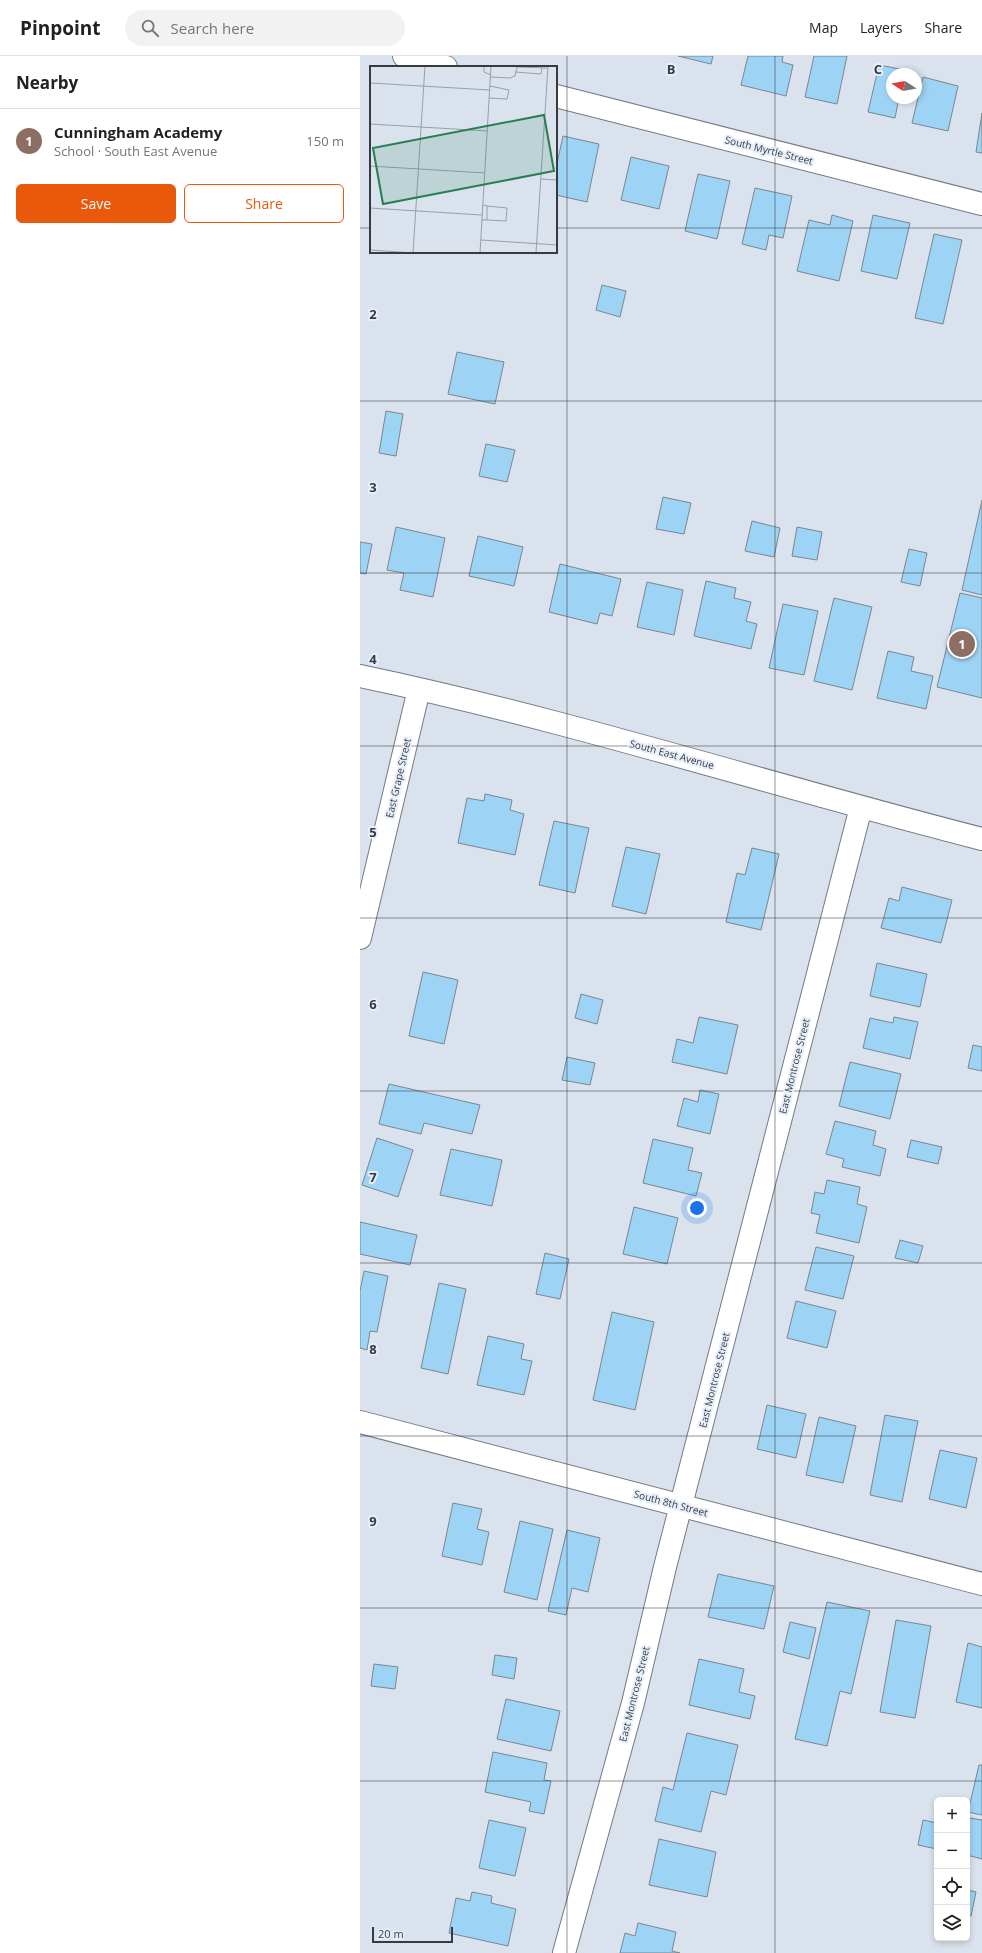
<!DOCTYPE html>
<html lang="en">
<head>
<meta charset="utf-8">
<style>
  :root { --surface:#fff; --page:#f2f2f2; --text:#202124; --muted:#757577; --line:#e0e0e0; --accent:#ea580c }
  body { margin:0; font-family:"Open Sans",sans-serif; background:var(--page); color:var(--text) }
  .controls { position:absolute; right:12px; bottom:12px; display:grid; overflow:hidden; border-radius:6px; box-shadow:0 2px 6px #0003 }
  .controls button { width:36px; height:36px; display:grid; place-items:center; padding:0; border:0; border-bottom:1px solid var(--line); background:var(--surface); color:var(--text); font:20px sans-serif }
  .compass { position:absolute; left:526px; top:12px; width:36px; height:36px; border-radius:50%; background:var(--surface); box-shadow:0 2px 6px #0003; rotate:281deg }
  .scale { position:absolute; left:12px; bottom:10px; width:81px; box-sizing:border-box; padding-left:4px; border:2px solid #373b3f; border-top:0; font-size:11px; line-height:14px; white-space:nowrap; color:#373b3f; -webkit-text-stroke:3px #e6effb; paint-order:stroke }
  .you { position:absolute; left:337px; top:1152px; width:14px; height:14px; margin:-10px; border:3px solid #fff; border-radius:50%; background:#1a73e8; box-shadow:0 0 0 6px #1a73e833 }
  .badge { display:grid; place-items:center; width:26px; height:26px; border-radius:50%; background:var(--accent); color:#fff; font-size:13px; font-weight:700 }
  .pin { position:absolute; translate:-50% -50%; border:2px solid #fff; box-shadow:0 1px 4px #0006 }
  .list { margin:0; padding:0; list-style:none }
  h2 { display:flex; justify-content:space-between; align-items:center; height:52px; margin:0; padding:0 16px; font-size:17px }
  h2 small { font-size:13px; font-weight:400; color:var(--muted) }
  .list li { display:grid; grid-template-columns:26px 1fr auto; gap:12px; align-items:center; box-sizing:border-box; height:64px; padding:0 16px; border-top:1px solid var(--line) }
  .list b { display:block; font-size:15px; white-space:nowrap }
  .list p { margin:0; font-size:13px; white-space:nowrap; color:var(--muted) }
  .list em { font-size:13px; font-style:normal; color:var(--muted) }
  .actions { display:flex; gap:8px; padding:12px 16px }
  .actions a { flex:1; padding:9px 0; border:1px solid var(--accent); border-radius:6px; text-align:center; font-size:14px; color:var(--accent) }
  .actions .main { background:var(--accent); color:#fff }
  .icon { flex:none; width:22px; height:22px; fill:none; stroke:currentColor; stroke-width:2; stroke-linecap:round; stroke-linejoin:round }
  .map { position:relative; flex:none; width:622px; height:1897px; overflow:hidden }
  header { display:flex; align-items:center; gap:24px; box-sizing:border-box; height:56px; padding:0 20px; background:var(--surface); border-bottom:1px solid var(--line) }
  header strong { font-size:19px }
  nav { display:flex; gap:22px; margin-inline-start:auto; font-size:14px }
  .search { width:280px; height:36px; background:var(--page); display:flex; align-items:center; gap:10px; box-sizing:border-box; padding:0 14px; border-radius:22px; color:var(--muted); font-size:15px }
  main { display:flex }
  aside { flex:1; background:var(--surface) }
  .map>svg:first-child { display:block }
</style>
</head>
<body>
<header>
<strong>Pinpoint</strong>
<div class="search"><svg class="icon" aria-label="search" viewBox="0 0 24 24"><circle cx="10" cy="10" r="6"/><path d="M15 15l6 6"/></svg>Search here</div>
<nav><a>Map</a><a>Layers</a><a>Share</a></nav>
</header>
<main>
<aside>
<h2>Nearby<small></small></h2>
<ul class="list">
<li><span class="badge" style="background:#8d6e63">1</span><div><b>Cunningham Academy</b><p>School · South East Avenue</p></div><em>150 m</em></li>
</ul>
<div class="actions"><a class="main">Save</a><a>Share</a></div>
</aside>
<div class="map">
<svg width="622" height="1897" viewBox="0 0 622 1897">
  <rect width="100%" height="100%" fill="#d9e2ed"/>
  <path fill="#9dd3f4" stroke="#7a878e" d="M318 0H353L351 8Z
    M388 0H423L422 6 433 9 426 40 381 29Z
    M454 0H487L477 48 445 41Z
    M519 9 545 14 544 18H532V42H539L535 62 508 56Z
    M563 21 598 30 588 75 552 67Z
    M622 57V97L616 96Z
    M203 80 239 88 227 146 196 139V112Z
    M271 101 309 110 299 153 261 144Z
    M338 118 370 125 357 183 325 175Z
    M395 132 432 140 423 182 409 179 406 194 382 188Z
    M472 159 493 165 479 225 437 215 449 164 470 169Z
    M513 159 550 167 537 223 501 215Z
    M574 178 602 184 583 268 555 262Z
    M242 229 266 235 260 261 236 254Z
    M97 296 144 306 135 348 88 338Z
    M26 355 43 358 36 400 19 397Z
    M126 388 155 394 147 426 119 420Z
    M303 441 331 447 324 478 296 473Z
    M622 444V539L602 534Z
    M392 465 420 472 414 501 385 495Z
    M36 471 85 482 73 541 40 534 44 517 27 514Z
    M437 471 462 476 457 504 432 500Z
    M118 480 163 491 154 530 109 520Z
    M0 486 12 488 6 518 0 517Z
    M549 493 567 497 560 530 541 526Z
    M200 508 261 523 252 560 240 557 237 568 189 556Z
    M346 525 376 532 374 542 391 546 386 565 397 568 391 593 334 580Z
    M287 526 323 534 314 579 277 571Z
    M600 537 622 542V642L577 631Z
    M474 542 512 551 492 634 454 625Z
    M423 548 458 555 444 619 409 612Z
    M528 595 554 601 551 615 573 620 566 653 517 642Z
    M125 738 152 744 150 754 164 758 155 799 98 787 107 742 124 745Z
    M194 765 229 772 215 837 179 829Z
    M266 791 300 798 286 858 252 850Z
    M392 792 419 798 401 874 366 866 377 817 385 819Z
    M542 831 592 844 581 887 521 872 529 842 539 845Z
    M517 907 567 918 560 951 510 940Z
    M63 916 98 924 84 988 49 980Z
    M221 938 243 944 237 968 215 962Z
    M339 961 378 969 367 1018 312 1006 317 983 333 987Z
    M534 961 558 966 550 1003 503 992 510 962 533 967Z
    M613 989 622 991V1015L608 1012Z
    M207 1001 235 1007 230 1029 202 1024Z
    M490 1006 541 1018 530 1063 479 1050Z
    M29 1028 120 1049 112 1078 64 1067 61 1078 19 1068Z
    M340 1034 359 1038 350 1078 317 1070 324 1042 338 1046Z
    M475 1065 516 1075 513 1089 526 1093 520 1120 482 1111 484 1103 466 1098Z
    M17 1082 53 1094 38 1141 2 1129Z
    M293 1083 333 1092 328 1114 342 1117 336 1140 283 1127Z
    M551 1084 582 1091 578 1108 547 1101Z
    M91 1093 142 1104 132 1150 80 1139Z
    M467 1124 500 1131 497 1148 507 1151 499 1187 456 1177 460 1159 451 1157 455 1136 464 1138Z
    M274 1151 318 1162 307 1208 263 1198Z
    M0 1166 57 1179 50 1209 0 1198Z
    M540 1184 563 1190 558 1207 535 1202Z
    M456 1191 494 1200 483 1243 445 1234Z
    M185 1197 209 1203 200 1243 176 1238Z
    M4 1215 28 1220 17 1276 10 1275 7 1294 0 1292V1235Z
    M79 1227 106 1233 88 1318 61 1312Z
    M436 1245 476 1255 467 1292 427 1282Z
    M252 1256 294 1266 275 1354 233 1344Z
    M128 1280 164 1288 161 1303 172 1305 164 1339 117 1329Z
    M407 1349 446 1358 436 1402 397 1393Z
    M525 1359 558 1365 542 1446 510 1439Z
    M459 1361 496 1370 483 1427 446 1419Z
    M580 1394 617 1402 606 1452 569 1443Z
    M93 1447 122 1453 117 1473 129 1476 122 1509 82 1500Z
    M160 1465 193 1473 177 1544 144 1536Z
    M207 1474 240 1482 228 1536 212 1532 206 1559 188 1555Z
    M358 1518 414 1530 404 1573 348 1561Z
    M467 1546 510 1555 491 1638 480 1635 467 1690 435 1683Z
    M536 1564 571 1570 555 1662 520 1656Z
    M430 1566 456 1572 449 1603 423 1596Z
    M608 1587 622 1591V1652L596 1646Z
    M135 1599 157 1602 154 1623 132 1619Z
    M339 1603 384 1613 379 1636 395 1640 390 1663 329 1649Z
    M14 1608 38 1611 35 1633 11 1630Z
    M146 1643 200 1655 191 1695 137 1683Z
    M327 1677 378 1689 366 1739 351 1735 341 1776 295 1765 303 1731 313 1734Z
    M133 1696 187 1707 184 1724 191 1725 184 1758 169 1755 171 1746 125 1736Z
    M619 1709H622V1759L608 1756Z
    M610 1762 622 1764V1803L607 1799V1774Z
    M129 1764 166 1772 155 1820 119 1812Z
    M563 1764 577 1767V1793L558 1789Z
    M299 1783 356 1796 347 1841 289 1829Z
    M607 1834 616 1836 611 1860 607 1859Z
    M112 1836 132 1840 131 1847 156 1853 148 1890 89 1877 96 1842 110 1845Z
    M278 1867 316 1876 312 1895 320 1897H260L265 1877 275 1880Z"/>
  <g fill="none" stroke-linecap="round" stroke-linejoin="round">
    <defs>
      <path id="minor" d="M44 0 86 11
        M196 40 622 148
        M0 620C210 664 414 730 622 783
        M0 882 59 633
        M0 1366 622 1528
        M204 1897 273 1647 305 1511 501 751"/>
    </defs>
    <use href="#minor" stroke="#737a84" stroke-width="24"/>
    <use href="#minor" stroke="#fff" stroke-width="22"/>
  </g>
  <path fill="none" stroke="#373b3f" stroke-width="1" stroke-opacity="0.55" d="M207 0V1897M415 0V1897M0 172H11M196 172H622M0 345H622M0 517H622M0 690H622M0 862H622M0 1035H622M0 1207H622M0 1380H622M0 1552H622M0 1725H622"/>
  <g text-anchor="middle" stroke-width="4" stroke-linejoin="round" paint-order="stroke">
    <g font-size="10" fill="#373b3f" stroke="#e6effb">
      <text transform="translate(409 94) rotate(14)" y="4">South Myrtle Street</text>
      <text transform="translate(312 698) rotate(15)" y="4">South East Avenue</text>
      <text transform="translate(38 722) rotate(-77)" y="4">East Grape Street</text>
      <text transform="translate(434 1010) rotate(-76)" y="4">East Montrose Street</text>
      <text transform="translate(354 1324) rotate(-76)" y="4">East Montrose Street</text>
      <text transform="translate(311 1447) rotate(15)" y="4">South 8th Street</text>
      <text transform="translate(274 1638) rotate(-76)" y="4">East Montrose Street</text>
    </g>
  </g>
  <g transform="translate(10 10)">
    <rect width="187" height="187" fill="#d9e2ed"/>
    <path fill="none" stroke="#989fa7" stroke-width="1" d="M114 0V6L121 9M145 6 171 8 172 2M121 11 140 12 145 10 147 1 177 2M0 17 120 24M119 32 137 33 139 24 120 20M0 58 118 65M0 100 115 107M171 113 187 114M0 142 112 149M112 154H117V140L113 139M117 154 136 155 137 142 117 140M111 174 187 179M0 184 44 187M43 187 55 0M110 187 121 0M166 187 178 0"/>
    <path fill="#297e51" fill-opacity="0.15" stroke="#297e51" stroke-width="2" d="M174 49 184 105 13 138 3 82Z"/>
    <rect width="187" height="187" fill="none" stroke="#373b3f" stroke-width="2"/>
  </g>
  <g font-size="13" text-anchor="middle" font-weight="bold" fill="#373b3f" stroke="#e6effb" stroke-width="4" stroke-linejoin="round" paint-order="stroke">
    <text x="311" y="18">B</text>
    <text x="518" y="18">C</text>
    <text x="13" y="263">2</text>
    <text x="13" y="436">3</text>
    <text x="13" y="608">4</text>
    <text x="13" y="781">5</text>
    <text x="13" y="953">6</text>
    <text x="13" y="1126">7</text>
    <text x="13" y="1298">8</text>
    <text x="13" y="1470">9</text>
  </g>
</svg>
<div class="controls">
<button>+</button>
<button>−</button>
<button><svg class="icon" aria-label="locate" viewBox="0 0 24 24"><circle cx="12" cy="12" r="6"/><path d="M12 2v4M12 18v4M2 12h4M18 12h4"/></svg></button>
<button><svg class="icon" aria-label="layers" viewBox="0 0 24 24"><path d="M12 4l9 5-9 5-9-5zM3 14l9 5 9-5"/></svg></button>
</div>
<svg class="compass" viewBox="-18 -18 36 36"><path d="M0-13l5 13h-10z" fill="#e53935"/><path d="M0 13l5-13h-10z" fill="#757577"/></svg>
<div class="scale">20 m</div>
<div class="you"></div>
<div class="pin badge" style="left:602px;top:588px;background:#8d6e63">1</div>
</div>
</main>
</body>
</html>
